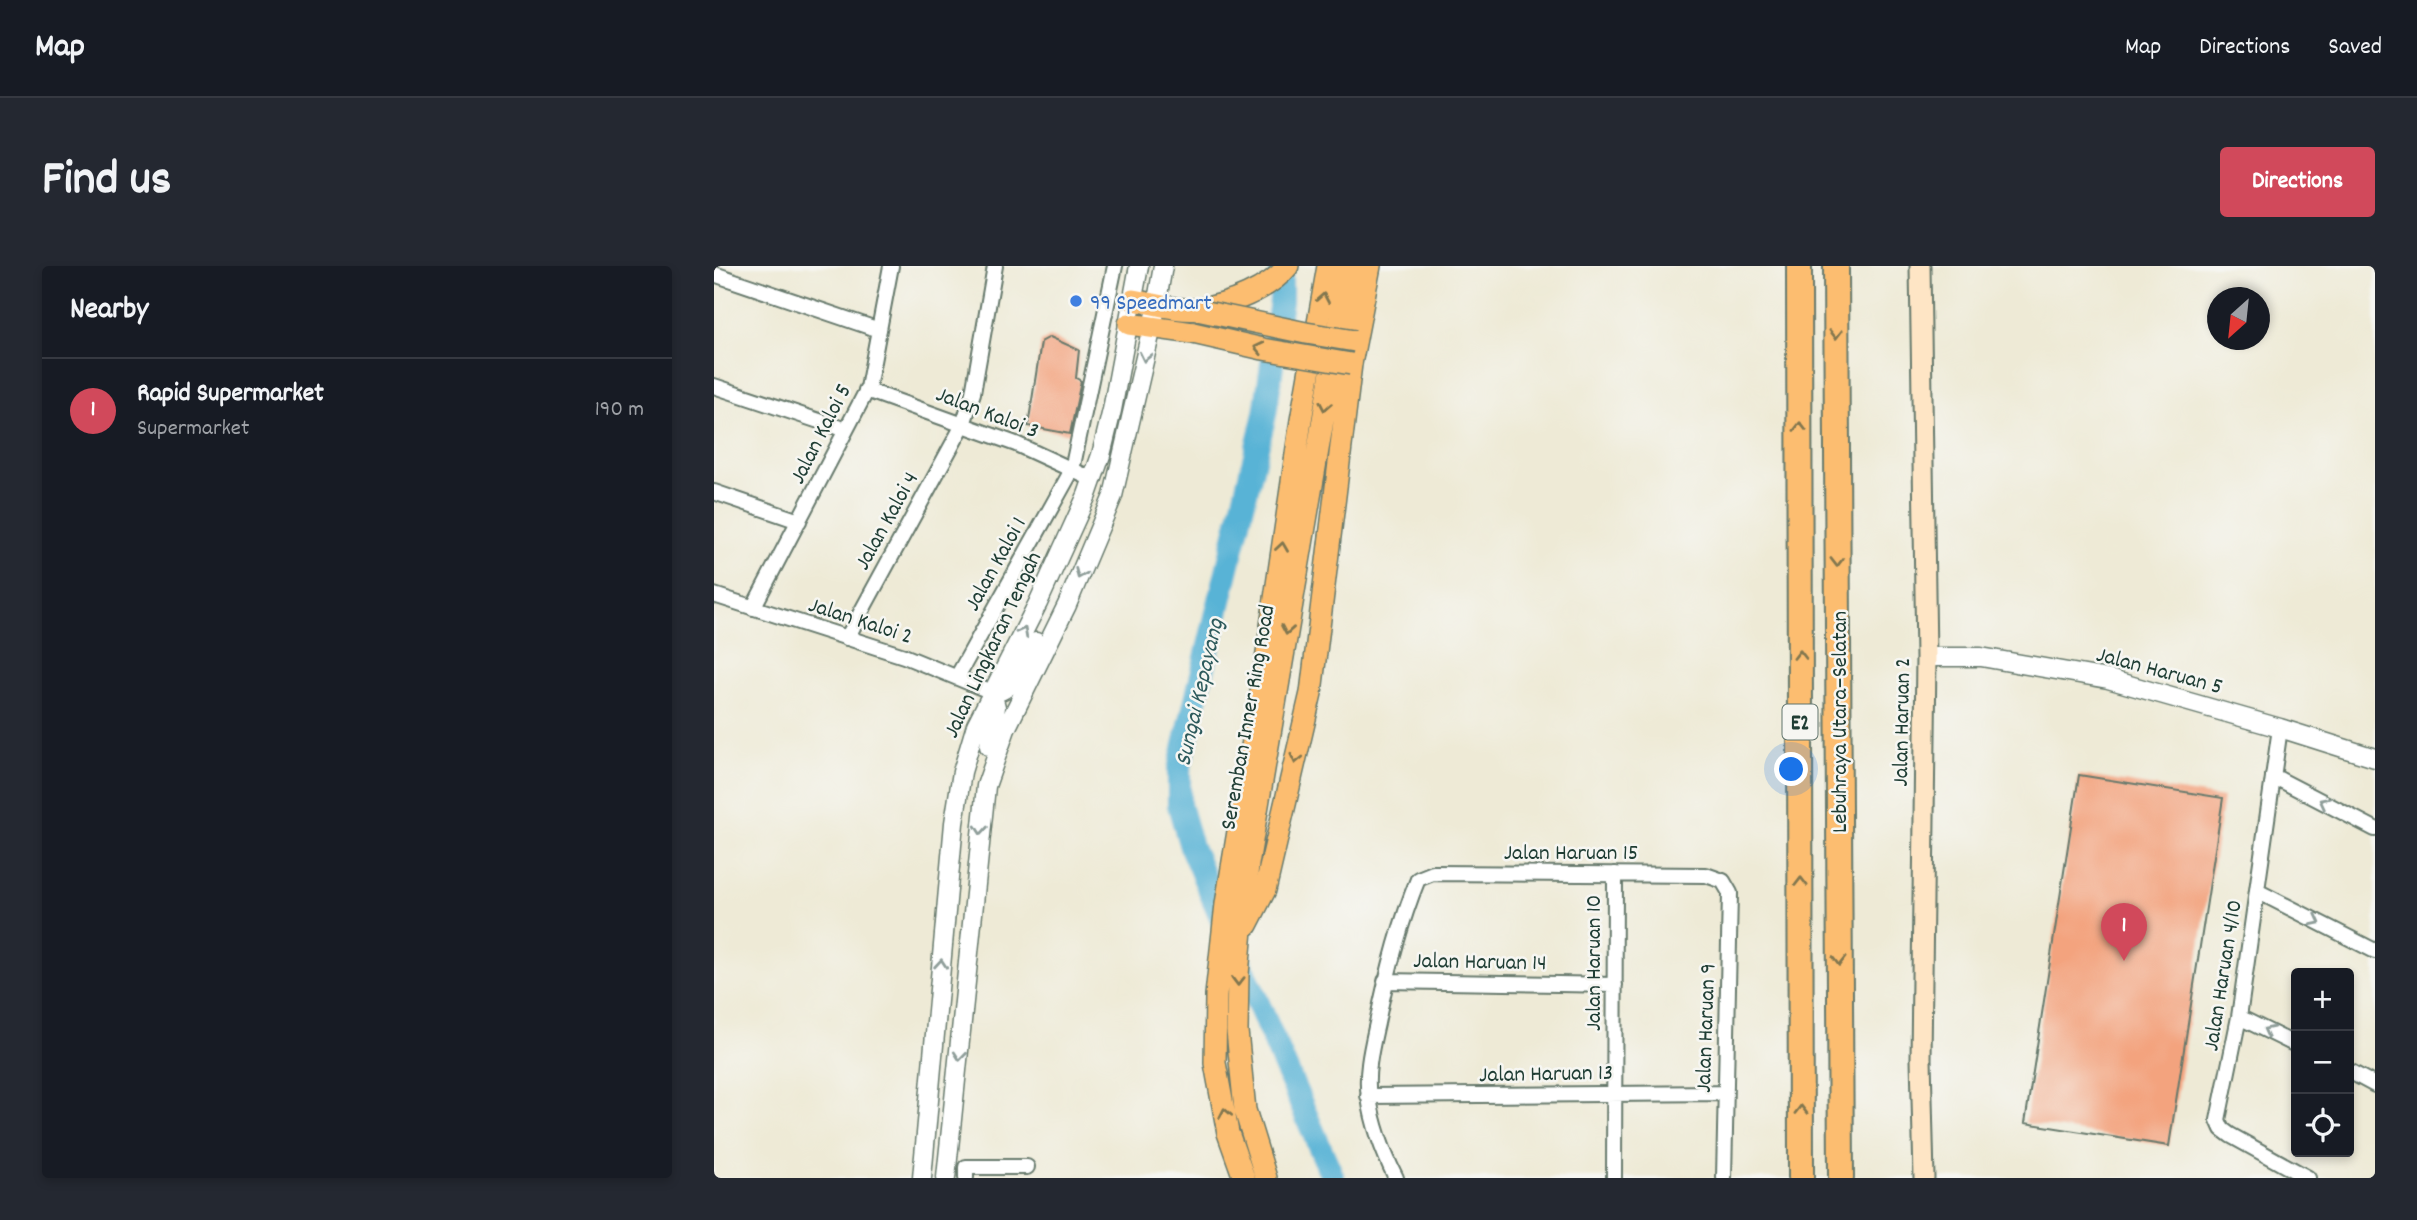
<!DOCTYPE html>
<html lang="en">
<head>
<meta charset="utf-8">
<style>
  :root { --surface:#171b24; --page:#242831; --text:#f1f3f6; --muted:#9ea1a6; --line:#363941; --accent:#d1495b }
  body { margin:0; font-family:Dekko,sans-serif; background:var(--page); color:var(--text) }
  .controls { position:absolute; right:21px; bottom:21px; display:grid; overflow:hidden; border-radius:7px; box-shadow:0 4px 10px #0003 }
  .controls button { width:63px; height:63px; display:grid; place-items:center; padding:0; border:0; border-bottom:2px solid var(--line); background:var(--surface); color:var(--text); font:35px sans-serif }
  .compass { position:absolute; left:1493px; top:21px; width:63px; height:63px; border-radius:50%; background:var(--surface); box-shadow:0 4px 10px #0003; rotate:207deg }
  .you { position:absolute; left:1078px; top:504px; width:24px; height:24px; margin:-18px; border:5px solid #fff; border-radius:50%; background:#1a73e8; box-shadow:0 0 0 10px #1a73e833 }
  .badge { display:grid; place-items:center; width:46px; height:46px; border-radius:50%; background:var(--accent); color:#fff; font-size:23px; font-weight:700 }
  .pin { position:absolute; translate:-50% -58px; filter:drop-shadow(0 2px 4px #0008) }
  .pin::after { content:''; position:absolute; top:37px; width:24px; height:21px; background:inherit; clip-path:polygon(0 0,100% 0,50% 100%) }
  .list { margin:0; padding:0; list-style:none }
  h2 { display:flex; justify-content:space-between; align-items:center; height:91px; margin:0; padding:0 28px; font-size:30px }
  h2 small { font-size:23px; font-weight:400; color:var(--muted) }
  .list li { display:grid; grid-template-columns:46px 1fr auto; gap:21px; align-items:center; box-sizing:border-box; height:105px; padding:0 28px; border-top:2px solid var(--line) }
  .list b { display:block; font-size:26px; white-space:nowrap }
  .list p { margin:0; font-size:23px; white-space:nowrap; color:var(--muted) }
  .list em { font-size:23px; font-style:normal; color:var(--muted) }
  .icon { flex:none; width:38px; height:38px; fill:none; stroke:currentColor; stroke-width:2; stroke-linecap:round; stroke-linejoin:round }
  .map { position:relative; flex:none; width:1661px; height:912px; overflow:hidden; border-radius:7px }
  header { display:flex; align-items:center; gap:42px; box-sizing:border-box; height:98px; padding:0 35px; background:var(--surface); border-bottom:2px solid var(--line) }
  header strong { font-size:33px }
  nav { display:flex; gap:38px; margin-inline-start:auto; font-size:24px }
  .intro { display:flex; align-items:center; justify-content:space-between; box-sizing:border-box; height:168px; padding:0 42px }
  h1 { margin:0; font-size:49px }
  .button { padding:18px 32px; border-radius:7px; background:var(--accent); color:#fff; font-size:24px; font-weight:700 }
  main { display:flex; gap:42px; padding:0 42px }
  aside { flex:1; background:var(--surface); border-radius:7px; box-shadow:0 4px 10px #0003 }
  .map>svg:first-child { display:block }
</style>
</head>
<body>
<header>
<strong>Map</strong>
<nav><a>Map</a><a>Directions</a><a>Saved</a></nav>
</header>
<div class="intro"><h1>Find us</h1><a class="button">Directions</a></div>
<main>
<aside>
<h2>Nearby<small></small></h2>
<ul class="list">
<li><span class="badge">1</span><div><b>Rapid Supermarket</b><p>Supermarket</p></div><em>190 m</em></li>
</ul>
</aside>
<div class="map">
<svg width="1661" height="912" viewBox="0 0 1661 912">
  <rect width="100%" height="100%" fill="#f6f6f2"/>
  <filter id="ink" filterUnits="userSpaceOnUse"><feTurbulence type="fractalNoise" baseFrequency=".0143" numOctaves="2"/><feDisplacementMap in="SourceGraphic" scale="14" xChannelSelector="R" yChannelSelector="G"/><feConvolveMatrix kernelMatrix="1 2 1 2 8 2 1 2 1" color-interpolation-filters="sRGB"/></filter>
  <filter id="wash" filterUnits="userSpaceOnUse"><feTurbulence type="fractalNoise" baseFrequency=".00686" numOctaves="4" result="noise"/><feDisplacementMap in="SourceGraphic" scale="28" xChannelSelector="R" yChannelSelector="G"/><feGaussianBlur stdDeviation="1.57" result="paint"/><feColorMatrix in="noise" values="0 0 0 0 0 0 0 0 0 0 0 0 0 0 0 0 0 1.4 0 .05"/><feComposite in="paint" operator="in"/></filter>
  <g filter="url(#wash)">
    <rect width="100%" height="100%" fill="#eeead6"/>
    <g fill="none" stroke-linecap="round" stroke-linejoin="round">
      <path stroke="#58b3d6" stroke-width="24" d="M567 0V35L551 148 465 504V539L477 581 619 912"/>
    </g>
    <g id="blocks">
      <path fill="#f3a37e" d="M336 71 365 84 362 112 367 115 356 168 314 160 327 76Z
        M1365 509 1509 532 1455 880 1311 857Z"/>
    </g>
  </g>
  <g filter="url(#ink)">
    <use href="#blocks" fill-opacity="0" stroke="#677a6d" stroke-width="2"/>
    <g fill="none" stroke-linecap="round" stroke-linejoin="round">
      <defs>
        <path id="minor" d="M0 8 165 64
          M0 120 132 164
          M152 124 302 178 378 213
          M0 226 85 255
          M0 329 190 390 278 426
          M39 342 154 122 177 0
          M133 372 249 159 259 127 281 0
          M243 411 358 204 401 0
          M1566 462 1525 751 1504 854 1508 863 1516 869 1594 912
          M1559 510 1661 563
          M1543 625 1661 685
          M671 715 901 719
          M1525 751 1582 779
          M1635 805 1661 819
          M654 830 1010 827
          M252 912V901H313
          M682 912C669 886 659 860 655 831 651 807 658 780 663 757 673 707 685 660 704 613L719 607 992 609 1009 615 1016 627 1010 912
          M900 912 901 608"/>
        <path id="tertiary" d="M1212 391H1267L1394 413 1566 462 1661 492
          M278 426C300 428 312 393 322 376
          M275 480 282 441 278 426
          M208 912 240 557 248 506 262 459 324 337 373 229 387 189 398 144 425 0
          M232 912 272 520 292 463 353 339 399 230 440 52 449 0"/>
        <path id="secondary" d="M1206 0 1212 391 1207 793 1210 912"/>
        <path id="primary" d="M419 34C437 37 468 46 485 43 515 39 554 24 574 0
          M415 58 479 67
          M533 659 551 624 597 427 637 98 656 0
          M530 912 514 867 501 797 502 729 512 638 550 408 587 154 614 0
          M552 912 531 844 523 765 524 708 534 598 635 0"/>
        <path id="motorway" d="M1085 0 1087 912
          M1122 0 1127 912"/>
      </defs>
      <use href="#minor" stroke="#677a6d" stroke-width="18"/>
      <use href="#tertiary" stroke="#677a6d" stroke-width="21"/>
      <use href="#secondary" stroke="#677a6d" stroke-width="23"/>
      <use href="#primary" stroke="#677a6d" stroke-width="24"/>
      <use href="#motorway" stroke="#677a6d" stroke-width="28"/>
      <use href="#minor" stroke="#fff" stroke-width="14"/>
      <use href="#tertiary" stroke="#fff" stroke-width="18"/>
      <use href="#secondary" stroke="#fee5c5" stroke-width="19"/>
      <use href="#primary" stroke="#fcbd6f" stroke-width="21"/>
      <use href="#motorway" stroke="#fcbd6f" stroke-width="24"/>
      <defs>
        <path id="primary-bridge" d="M483 44 592 67 641 75
          M479 67 549 83 637 98"/>
      </defs>
      <use href="#primary-bridge" stroke="#677a6d" stroke-width="24" stroke-linecap="butt"/>
      <use href="#primary-bridge" stroke="#fcbd6f" stroke-width="21"/>
    </g>
    <defs><path id="oneway-chevron" d="M-2-3.5L2.5 0L-2 3.5" fill="none" stroke-width="1.6" stroke-linecap="round" stroke-linejoin="round" transform="scale(1.75)"/></defs>
    <g stroke="#82774f">
      <use href="#oneway-chevron" transform="translate(609 32) rotate(-80)"/>
      <use href="#oneway-chevron" transform="translate(1122 68) rotate(90)"/>
      <use href="#oneway-chevron" transform="translate(545 82) rotate(-168)"/>
      <use href="#oneway-chevron" transform="translate(611 140) rotate(100)"/>
      <use href="#oneway-chevron" transform="translate(1086 161) rotate(-90)"/>
      <use href="#oneway-chevron" transform="translate(568 281) rotate(-82)"/>
      <use href="#oneway-chevron" transform="translate(1123 296) rotate(90)"/>
      <use href="#oneway-chevron" transform="translate(573 364) rotate(100)"/>
      <use href="#oneway-chevron" transform="translate(1086 389) rotate(-90)"/>
      <use href="#oneway-chevron" transform="translate(582 493) rotate(103)"/>
      <use href="#oneway-chevron" transform="translate(1087 616) rotate(-90)"/>
      <use href="#oneway-chevron" transform="translate(1125 695) rotate(90)"/>
      <use href="#oneway-chevron" transform="translate(524 715) rotate(91)"/>
      <use href="#oneway-chevron" transform="translate(1087 844) rotate(-90)"/>
      <use href="#oneway-chevron" transform="translate(511 847) rotate(-101)"/>
    </g>
    <g stroke="#8f9e9a">
      <use href="#oneway-chevron" transform="translate(431 91) rotate(102)"/>
      <use href="#oneway-chevron" transform="translate(366 308) rotate(113)"/>
      <use href="#oneway-chevron" transform="translate(309 366) rotate(-62)"/>
      <use href="#oneway-chevron" transform="translate(1610 536) rotate(-153)"/>
      <use href="#oneway-chevron" transform="translate(267 564) rotate(95)"/>
      <use href="#oneway-chevron" transform="translate(1602 655) rotate(27)"/>
      <use href="#oneway-chevron" transform="translate(227 698) rotate(-85)"/>
      <use href="#oneway-chevron" transform="translate(1554 765) rotate(-153)"/>
      <use href="#oneway-chevron" transform="translate(246 790) rotate(96)"/>
    </g>
  </g>
  <circle fill="#3f7fe0" stroke="#f6f6f2" stroke-width="2.5" cx="362" cy="35" r="7"/>
  <g text-anchor="middle" stroke-width="5" stroke-linejoin="round" paint-order="stroke">
    <rect fill="#f6f6f2" stroke="#60746d" stroke-width="2" x="1068.5" y="438.5" width="35" height="35" rx="5"/>
    <g font-size="21" font-weight="bold" fill="#1f3d34">
      <text x="1086" y="463">E2</text>
    </g>
    <g font-size="23" fill="#366cbe" stroke="#f6f6f2" text-anchor="start">
      <text x="376" y="43">99 Speedmart</text>
    </g>
    <g font-size="23" fill="#1f3d34" stroke="#f6f6f2">
      <text transform="translate(274 145) rotate(21)" y="8">Jalan Kaloi 3</text>
      <text transform="translate(105 167) rotate(-63)" y="8">Jalan Kaloi 5</text>
      <text transform="translate(171 254) rotate(-61)" y="8">Jalan Kaloi 4</text>
      <text transform="translate(280 297) rotate(-61)" y="8">Jalan Kaloi 1</text>
      <text transform="translate(147 353) rotate(18)" y="8">Jalan Kaloi 2</text>
      <text transform="translate(277 378) rotate(-65)" y="8">Jalan Lingkaran Tengah</text>
      <text transform="translate(1446 403) rotate(15)" y="8">Jalan Haruan 5</text>
      <text transform="translate(532 451) rotate(-80)" y="8">Seremban Inner Ring Road</text>
      <text transform="translate(1124 456) rotate(-90)" y="8">Lebuhraya Utara–Selatan</text>
      <text transform="translate(1186 456) rotate(-89)" y="8">Jalan Haruan 2</text>
      <text x="857" y="593">Jalan Haruan 15</text>
      <text transform="translate(766 694) rotate(1)" y="8">Jalan Haruan 14</text>
      <text transform="translate(878 697) rotate(-90)" y="8">Jalan Haruan 10</text>
      <text transform="translate(1507 709) rotate(-81)" y="8">Jalan Haruan 4/10</text>
      <text transform="translate(990 762) rotate(-88)" y="8">Jalan Haruan 9</text>
      <text transform="translate(832 806) rotate(-1)" y="8">Jalan Haruan 13</text>
    </g>
    <g font-size="24" font-style="italic" fill="#2d5a5c" stroke="#f6f6f2">
      <text transform="translate(484 426) rotate(-77)" y="8">Sungai Kepayang</text>
    </g>
  </g>
</svg>
<div class="controls">
<button>+</button>
<button>−</button>
<button><svg class="icon" aria-label="locate" viewBox="0 0 24 24"><circle cx="12" cy="12" r="6"/><path d="M12 2v4M12 18v4M2 12h4M18 12h4"/></svg></button>
</div>
<svg class="compass" viewBox="-18 -18 36 36"><path d="M0-13l5 13h-10z" fill="#e53935"/><path d="M0 13l5-13h-10z" fill="#9ea1a6"/></svg>
<div class="you"></div>
<div class="pin badge" style="left:1410px;top:695px">1</div>
</div>
</main>
</body>
</html>
